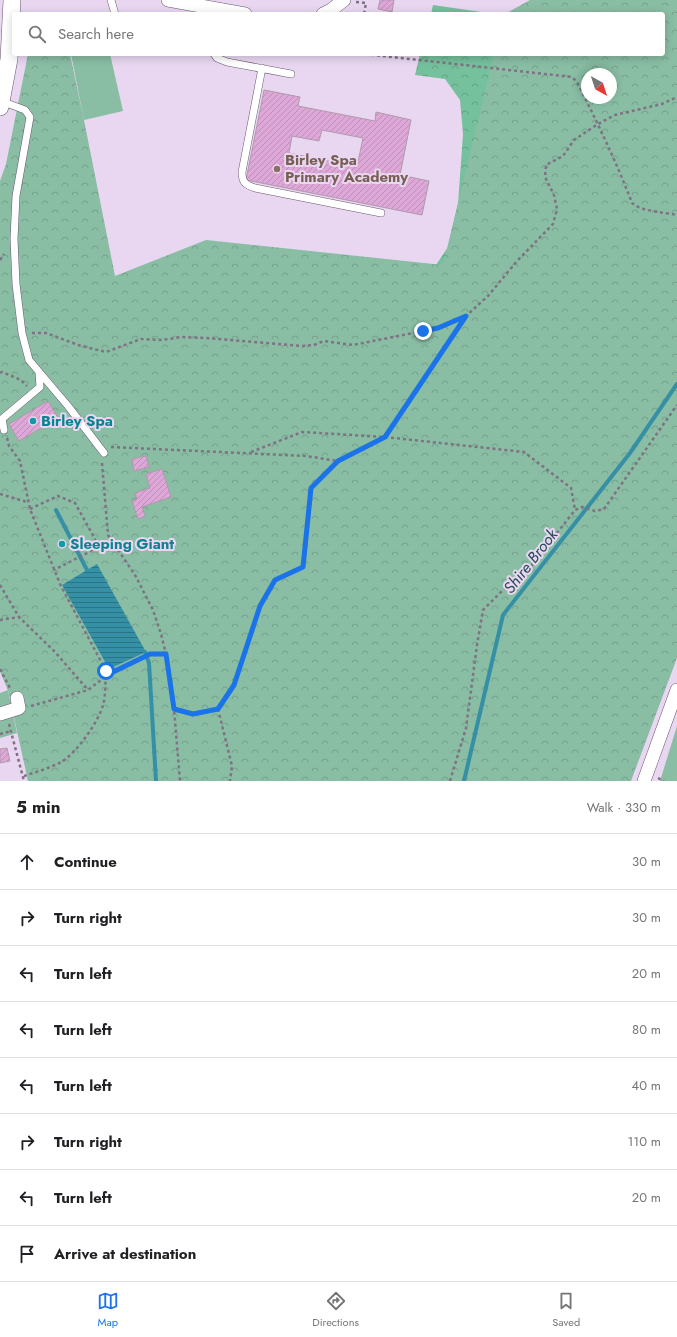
<!DOCTYPE html>
<html lang="en">
<head>
<meta charset="utf-8">
<style>
  :root { --surface:#fff; --page:#f6f6f6; --text:#202124; --muted:#757577; --line:#e0e0e0; --accent:#1a73e8 }
  body { margin:0; font-family:Jost,sans-serif; background:var(--page); color:var(--text) }
  .compass { position:absolute; left:581px; top:68px; width:36px; height:36px; border-radius:50%; background:var(--surface); box-shadow:0 2px 10px #0003; rotate:141deg }
  .stop { position:absolute; width:12px; height:12px; margin:-9px; border:3px solid #1a73e8; border-radius:50%; background:#fff }
  .stop.end { background:#1a73e8; border-color:#fff; box-shadow:0 1px 4px #0008 }
  .list { margin:0; padding:0; list-style:none }
  h2 { display:flex; justify-content:space-between; align-items:center; height:52px; margin:0; padding:0 16px; font-size:17px }
  h2 small { font-size:13px; font-weight:400; color:var(--muted) }
  .list li { display:grid; grid-template-columns:26px 1fr auto; gap:12px; align-items:center; box-sizing:border-box; height:56px; padding:0 16px; border-top:1px solid var(--line) }
  .list b { display:block; font-size:15px; white-space:nowrap }
  .list em { font-size:13px; font-style:normal; color:var(--muted) }
  .icon { flex:none; width:22px; height:22px; fill:none; stroke:currentColor; stroke-width:2; stroke-linecap:round; stroke-linejoin:round }
  .map { position:relative; flex:none; width:677px; height:781px; overflow:hidden }
  .search { position:absolute; background:var(--surface); box-shadow:0 2px 10px #0003; left:12px; right:12px; top:12px; height:44px; display:flex; align-items:center; gap:10px; box-sizing:border-box; padding:0 14px; border-radius:4px; color:var(--muted); font-size:15px }
  .sheet { height:500px; background:var(--surface) }
  nav { display:flex; justify-content:space-around; align-items:center; box-sizing:border-box; height:56px; border-top:1px solid var(--line); background:var(--surface); font-size:11px; color:var(--muted) }
  nav a { display:grid; justify-items:center; gap:2px }
  nav .on { color:var(--accent) }
  .map>svg:first-child { display:block }
</style>
</head>
<body>
<div class="map">
<svg width="677" height="781" viewBox="0 0 677 781">
  <defs>
    <pattern id="forest-crowns" width="20" height="18" patternUnits="userSpaceOnUse"><rect width="20" height="18" fill="#75c09d"/><path d="M2 6a3 3 0 1 1 6 0M12 15a3 3 0 1 1 6 0" fill="none" stroke="#64a486"/></pattern>
    <pattern id="park-crowns" width="20" height="18" patternUnits="userSpaceOnUse"><rect width="20" height="18" fill="#89bda4"/><path d="M2 6a3 3 0 1 1 6 0M12 15a3 3 0 1 1 6 0" fill="none" stroke="#75a18c"/></pattern>
    <pattern id="water-rules" width="6" height="5" patternUnits="userSpaceOnUse"><rect width="6" height="5" fill="#3590a6"/><path d="M0 2.5h6" fill="none" stroke="#2b7486"/></pattern>
    <pattern id="building-hatch" width="6" height="6" patternUnits="userSpaceOnUse"><rect width="6" height="6" fill="#dda7d8"/><path d="M-1 1l2-2M0 6l6-6M5 7l2-2" fill="none" stroke="#bd8fb8"/></pattern>
  </defs>
  <rect width="100%" height="100%" fill="#e9d7f1"/>
  <path fill="#89bda4" d="M71 54H110L123 111 84 120Z
    M0 629 8 690 17 733 0 738V693L8 690 0 671Z
    M677 726V781H660Z"/>
  <path fill="url(#forest-crowns)" d="M433 5 495 14H431Z
    M420 54H531L444 281 436 265 448 247 458 204 463 134 460 100 445 79 415 75Z"/>
  <path fill="url(#park-crowns)" fill-rule="evenodd" d="M530 0H677V658L631 781H28L8 690 0 671V181L6 164 28 54H70L84 120 115 276 206 240 443 265 494 54H663V14H505ZM587 74H611V98H587Z"/>
  <path fill="url(#water-rules)" d="M97 564 146 652 109 669 62 585Z"/>
  <g fill="none" stroke-linecap="round" stroke-linejoin="round">
    <path stroke="#3590a6" stroke-width="4" d="M56 510 87 570
      M145 652 149 663 156 781
      M464 781 503 615 630 453 677 384"/>
  </g>
  <path fill="url(#building-hatch)" stroke="#b099ad" fill-rule="evenodd" d="M380 0H394L392 12 378 9Z
    M264 90 300 97 298 106 375 121 376 112 411 120 400 175 429 181 422 215 246 180ZM322 130 363 138 357 167 289 153 292 136 319 141Z
    M48 401 58 418 19 441 9 424Z
    M146 456 149 467 134 471 132 459Z
    M162 469 171 497 142 507 145 516 138 519 132 501 137 499 135 493 150 488 146 474Z
    M7 748 10 761 0 763V749Z"/>
  <g fill="none" stroke-linecap="round" stroke-linejoin="round">
    <defs>
      <path id="service" d="M111 0 115 14
        M214 54 217 58 227 62 291 74
        M262 68 242 172C242 183 246 185 255 188L381 213
        M1 101 25 110 30 117 16 196 14 239 16 284 22 333 29 360 68 406 104 453
        M4 430 2 419 40 387 39 372"/>
      <path id="minor" d="M168 0 245 14
        M323 14 331 10 344 0
        M0 714 19 708 17 698
        M644 781 677 690"/>
      <path id="tertiary" d="M0 107 9 59 12 0"/>
    </defs>
    <use href="#service" stroke="#67586e" stroke-width="8"/>
    <use href="#minor" stroke="#67586e" stroke-width="14"/>
    <use href="#tertiary" stroke="#67586e" stroke-width="18"/>
    <path stroke="#7e7283" stroke-width="2.5" stroke-dasharray="3 3" stroke-linecap="butt" d="M356 2 366 3 364 14
      M365 54 572 77 577 82C597 122 616 161 632 203 643 212 663 212 677 215
      M0 260 4 254
      M32 333H46L81 346 106 352 141 339 162 340 181 337 205 338 303 346 314 345 324 341 353 345 438 328 466 316 488 296 517 261 553 224 557 209 554 195 545 177 546 165 563 156 574 140 598 124 615 115 662 104 677 97
      M0 373 2 372 21 380 27 386
      M7 438 9 446 20 461 30 509 60 584 106 671 113 673 150 655 166 654
      M111 447 306 456 338 461 385 437 466 317
      M251 452 302 432 385 437 524 452 571 488 575 510
      M102 463 108 535 135 575 153 610 161 634 166 654 174 709 180 781
      M0 494 27 502
      M30 509 58 496 75 503 95 539V546L91 551 54 570
      M0 585 19 617 55 652 88 690
      M0 620 19 617
      M0 669 10 688
      M31 706 88 690 105 677
      M174 709 193 714 218 709 234 685 260 607 275 580 303 567 311 488 338 461
      M218 709 232 766 230 781
      M9 724 24 781
      M0 734 11 731
      M24 776C36 772 50 768 61 762 76 754 99 721 103 705 106 695 105 682 106 671
      M658 778 664 781
      M450 781 466 728 477 645 483 610 503 590 521 579 575 510 582 507 595 511 604 509 677 405"/>
    <use href="#service" stroke="#fff" stroke-width="7"/>
    <use href="#minor" stroke="#fff" stroke-width="13"/>
    <use href="#tertiary" stroke="#fff" stroke-width="17"/>
  </g>
  <g fill="none" stroke-linecap="round" stroke-linejoin="round">
    <path stroke="#1a73e8" stroke-width="5" d="M106 671 113 672 150 654H166L174 709 193 714 218 709 234 685 260 606 275 580 303 567 311 488 338 461 385 437 466 316 438 328 423 331"/>
  </g>
  <circle fill="#8d6e63" stroke="#e9d7f1" stroke-width="1.5" cx="277" cy="169" r="4"/>
  <g fill="#0f9aa8" stroke="#e9d7f1" stroke-width="1.5">
    <circle cx="33" cy="421" r="4"/>
    <circle cx="62" cy="544" r="4"/>
  </g>
  <g text-anchor="middle" stroke-width="4" stroke-linejoin="round" paint-order="stroke">
    <g font-size="15" font-weight="bold" fill="#785e54" stroke="#e9d7f1" text-anchor="start">
      <text x="285" y="165">Birley Spa<tspan x="285" dy="17">Primary Academy</tspan></text>
    </g>
    <g font-size="15" font-weight="bold" fill="#0d838f" stroke="#e9d7f1" text-anchor="start">
      <text x="41" y="426">Birley Spa</text>
      <text x="70" y="549">Sleeping Giant</text>
    </g>
    <g font-size="16" font-style="italic" fill="#234a55" stroke="#e9d7f1">
      <text transform="translate(530 561) rotate(-52)" y="6">Shire Brook</text>
    </g>
  </g>
</svg>
<svg class="compass" viewBox="-18 -18 36 36"><path d="M0-13l5 13h-10z" fill="#e53935"/><path d="M0 13l5-13h-10z" fill="#757577"/></svg>
<div class="stop" style="left:106px;top:671px"></div>
<div class="stop end" style="left:423px;top:331px"></div>
<div class="search"><svg class="icon" aria-label="search" viewBox="0 0 24 24"><circle cx="10" cy="10" r="6"/><path d="M15 15l6 6"/></svg>Search here</div>
</div>
<section class="sheet">
<h2>5 min<small>Walk · 330 m</small></h2>
<ul class="list">
<li><svg class="icon" aria-label="ahead" viewBox="0 0 24 24"><path d="M12 20V5M6 11l6-6 6 6"/></svg><div><b>Continue</b></div><em>30 m</em></li>
<li><svg class="icon" aria-label="right" viewBox="0 0 24 24"><path d="M7 20v-9h11M14 6l5 5-5 5"/></svg><div><b>Turn right</b></div><em>30 m</em></li>
<li><svg class="icon" aria-label="left" viewBox="0 0 24 24"><path d="M17 20v-9H6M10 6l-5 5 5 5"/></svg><div><b>Turn left</b></div><em>20 m</em></li>
<li><svg class="icon" aria-label="left" viewBox="0 0 24 24"><path d="M17 20v-9H6M10 6l-5 5 5 5"/></svg><div><b>Turn left</b></div><em>80 m</em></li>
<li><svg class="icon" aria-label="left" viewBox="0 0 24 24"><path d="M17 20v-9H6M10 6l-5 5 5 5"/></svg><div><b>Turn left</b></div><em>40 m</em></li>
<li><svg class="icon" aria-label="right" viewBox="0 0 24 24"><path d="M7 20v-9h11M14 6l5 5-5 5"/></svg><div><b>Turn right</b></div><em>110 m</em></li>
<li><svg class="icon" aria-label="left" viewBox="0 0 24 24"><path d="M17 20v-9H6M10 6l-5 5 5 5"/></svg><div><b>Turn left</b></div><em>20 m</em></li>
<li><svg class="icon" aria-label="arrive" viewBox="0 0 24 24"><path d="M6 21V4h12l-3 4 3 4H6"/></svg><div><b>Arrive at destination</b></div></li>
</ul>
</section>
<nav>
<a class="on"><svg class="icon" aria-label="map" viewBox="0 0 24 24"><path d="M3 6l6-2 6 2 6-2v14l-6 2-6-2-6 2zM9 4v14M15 6v14"/></svg>Map</a>
<a><svg class="icon" aria-label="directions" viewBox="0 0 24 24"><path d="M12 3l9 9-9 9-9-9zM9 14v-3h6M13 9l2 2-2 2"/></svg>Directions</a>
<a><svg class="icon" aria-label="saved" viewBox="0 0 24 24"><path d="M7 4h10v16l-5-4-5 4z"/></svg>Saved</a>
</nav>
</body>
</html>
